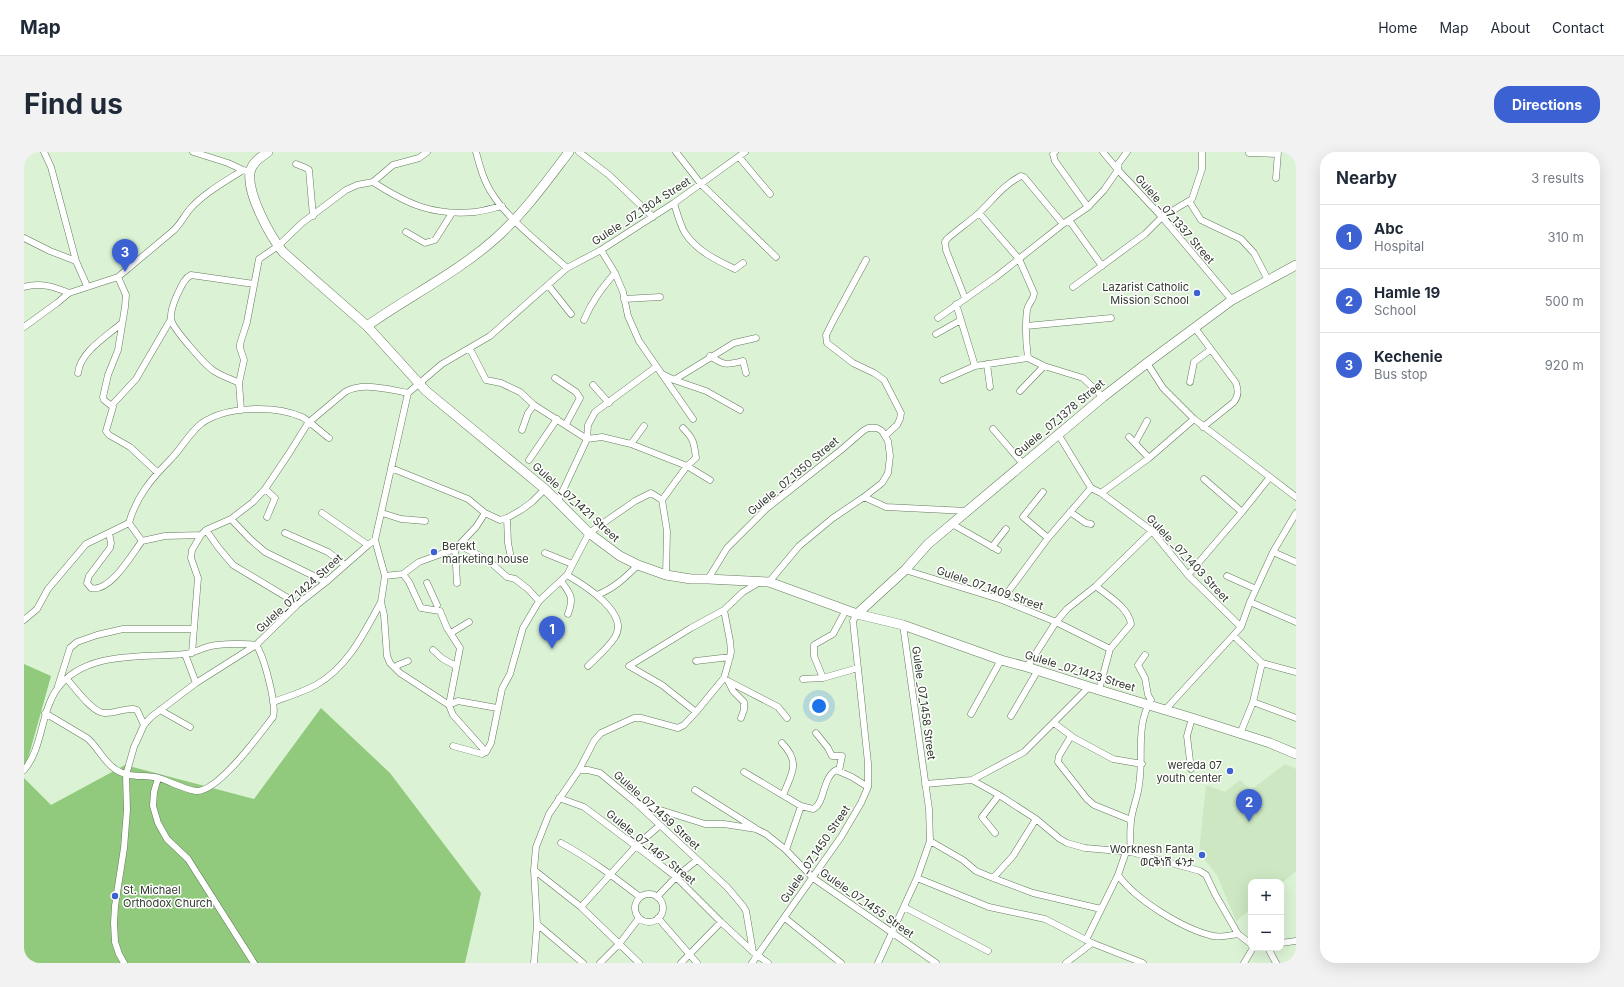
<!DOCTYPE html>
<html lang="en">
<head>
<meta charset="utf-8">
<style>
  :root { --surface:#fff; --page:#f2f2f3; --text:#1f2937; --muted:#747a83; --line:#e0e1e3; --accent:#3b61d2 }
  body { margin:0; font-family:Inter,"Noto Sans Ethiopic",sans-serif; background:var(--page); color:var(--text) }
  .controls { position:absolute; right:12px; bottom:12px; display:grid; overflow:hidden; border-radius:8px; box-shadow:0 4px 16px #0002 }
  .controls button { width:36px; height:36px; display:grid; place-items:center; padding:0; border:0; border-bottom:1px solid var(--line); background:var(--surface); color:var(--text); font:20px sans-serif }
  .you { position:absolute; left:795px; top:554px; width:14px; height:14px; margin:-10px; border:3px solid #fff; border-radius:50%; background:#1a73e8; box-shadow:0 0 0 6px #1a73e833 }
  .badge { display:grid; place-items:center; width:26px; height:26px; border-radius:50%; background:var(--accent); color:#fff; font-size:13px; font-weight:700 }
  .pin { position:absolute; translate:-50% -33px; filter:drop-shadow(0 1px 2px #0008) }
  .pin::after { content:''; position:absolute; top:21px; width:14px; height:12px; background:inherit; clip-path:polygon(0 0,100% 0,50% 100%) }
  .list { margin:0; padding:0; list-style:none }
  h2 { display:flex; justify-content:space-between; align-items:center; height:52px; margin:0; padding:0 16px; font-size:17px }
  h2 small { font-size:13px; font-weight:400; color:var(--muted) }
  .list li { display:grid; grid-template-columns:26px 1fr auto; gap:12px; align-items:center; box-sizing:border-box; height:64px; padding:0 16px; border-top:1px solid var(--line) }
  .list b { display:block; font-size:15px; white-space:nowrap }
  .list p { margin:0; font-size:13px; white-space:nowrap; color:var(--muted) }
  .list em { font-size:13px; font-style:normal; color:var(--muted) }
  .map { position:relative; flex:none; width:1272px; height:811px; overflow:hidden; border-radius:16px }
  header { display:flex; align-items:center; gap:24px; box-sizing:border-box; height:56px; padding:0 20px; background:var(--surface); border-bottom:1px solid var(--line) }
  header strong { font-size:19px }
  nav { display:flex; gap:22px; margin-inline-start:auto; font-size:14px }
  .intro { display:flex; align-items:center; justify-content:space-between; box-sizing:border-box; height:96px; padding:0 24px }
  h1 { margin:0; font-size:28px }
  .button { padding:10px 18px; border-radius:16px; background:var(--accent); color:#fff; font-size:14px; font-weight:700 }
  main { display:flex; gap:24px; padding:0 24px }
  aside { flex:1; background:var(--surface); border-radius:16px; box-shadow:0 4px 16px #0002 }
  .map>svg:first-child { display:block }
</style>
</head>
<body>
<header>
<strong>Map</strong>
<nav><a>Home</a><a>Map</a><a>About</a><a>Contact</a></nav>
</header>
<div class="intro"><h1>Find us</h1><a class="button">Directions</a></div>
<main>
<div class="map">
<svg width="1272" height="811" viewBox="0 0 1272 811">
  <rect width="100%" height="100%" fill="#dbf2d4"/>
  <path fill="#cce7c2" d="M1261 612 1272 617V719L1257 732V730H1227V757L1212 769 1193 723 1175 701 1182 633 1201 640 1216 628 1227 638Z"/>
  <path fill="#91ca7d" d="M0 512 27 524 0 621Z
    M297 556 366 621 457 741 441 811H0V626L27 653 101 613 230 647Z"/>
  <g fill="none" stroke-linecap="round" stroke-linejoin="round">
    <defs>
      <path id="street" d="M20 0 27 15 52 109 63 134
        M169 0 204 11 219 18
        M452 0C456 15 460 30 469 43 485 68 520 95 543 116
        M555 0 585 23 629 65
        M652 0 677 32 752 105
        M1031 0 1029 2 1031 9 1064 55
        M1079 0 1094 18 1138 65 1208 148
        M1225 1 1253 2
        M715 5 746 42
        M272 12 282 16 285 18 289 64
        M1252 26 1254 0
        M349 30C383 52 409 64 451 60 460 59 469 56 478 54
        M1165 49 1177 68 1217 87 1230 101 1244 128
        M650 51C653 61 656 73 661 81 673 99 692 108 711 117L719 111
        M955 61 995 107 1010 141C1010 148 1004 151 1003 158 1001 174 1002 191 1004 206
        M1045 68 1078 114
        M382 80 401 91 411 88 428 61
        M0 86 26 99 52 109
        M577 98 591 121 599 140 604 164 615 189 669 267
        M842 108 809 169 802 183 803 191 829 211 850 221 860 228 877 261 876 267 873 273 861 284
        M94 125 102 143 101 155 94 198 84 223 79 245 80 248 89 255 82 279 85 283 106 295 133 320
        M524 133 547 162
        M0 135C16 130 31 135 45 141
        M1049 135 1121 82 1138 65 1168 47 1178 17V0
        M941 146 922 98 921 90 923 87C933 78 945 70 955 61 969 48 979 33 997 24L1000 25 1039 72
        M600 147 636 145
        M932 152 951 214
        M914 166 972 125 1039 72 1064 55 1080 38 1094 18V12L1103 0
        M560 168C568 149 578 136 591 121
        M1002 174 1087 166
        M0 175 33 151 45 141 94 125 149 79C156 73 160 64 166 57 180 41 202 29 219 18L226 20
        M1171 176 1212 231C1214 238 1215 243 1210 250L1179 275
        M912 182 937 168
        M446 197 462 228 477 231 496 240 510 253 563 287 578 285 607 292 663 314 686 328
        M686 204C701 214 702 213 719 209L722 221
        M1123 211 1139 236 1170 267 1272 345
        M963 212 966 235
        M54 221C56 200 83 184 98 171
        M640 223 650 228 710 191 732 186
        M531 226 552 240 556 246 542 272
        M650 228 682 239 716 258
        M919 228 951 214 1004 206 1020 214 1059 226 1079 245
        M1166 230 1170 210 1186 198
        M215 231C207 227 198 224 190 219 182 214 148 176 147 167 146 159 150 150 153 143 157 136 159 127 167 123L230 132
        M569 233 585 251
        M996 239 1020 214
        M88 253 112 227 147 167
        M217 258 215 231 220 208 216 196V192L223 170 235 107 254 94 278 71 322 38 333 33 349 30 369 13 395 6 403 0
        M969 277 999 312
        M498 278 504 261 510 253
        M1034 282 1067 336 1077 341 1128 379 1164 423 1217 475
        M1105 285 1125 306
        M1111 291 1123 269
        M607 292 620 274
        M505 308 533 267
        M367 316 444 347 461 361 476 368 483 366 497 358 508 350 521 337
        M1180 327 1218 360
        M241 337 251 346 243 365
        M1019 340 999 365 1024 386
        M1077 341 1125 306 1170 267
        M840 345 862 355 943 359
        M638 348 663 314 672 306C670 291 670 287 659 276
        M534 349 563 287 564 273 571 260 632 215
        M1046 360 1062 371 1067 372
        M298 361 344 393
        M358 361 377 367 401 369
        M483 366 484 391 486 401
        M207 367 226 387 241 400 302 430
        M928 372 974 398
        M182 378 194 395 209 413 274 452
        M85 381 87 391 86 396 65 424 63 431 67 436C86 441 108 402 118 389L141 384 177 383
        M261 381 304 400 321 413
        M351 388 361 424 357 450 360 463 363 504 366 511 376 521 425 553 434 549 473 556
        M118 389 105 371C112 345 128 326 146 308 158 296 165 281 178 271 203 254 251 253 278 265 284 268 298 281 305 286
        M435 393 464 408 483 425 491 427 504 437 515 449
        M431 395 433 431
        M968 395 982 377
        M1249 400 1272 410
        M521 401 548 412
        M881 418 978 448 1032 470 1086 497
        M379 422 385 430 397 456 416 459 423 476 436 496 425 553 429 563 462 600
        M543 423C560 433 606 461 591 485 585 495 573 505 564 514
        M1164 423 1218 360 1246 325
        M361 424 379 422 395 410 428 398 435 393 452 375 461 361
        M1203 424 1232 437
        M684 427 703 396 742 357 817 298 839 279 844 276H853L858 279 864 289 866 304 864 321 858 331 840 345 809 366 775 394 745 430
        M537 429C547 443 550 445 544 462
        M403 431 413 453
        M1072 434C1085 445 1104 455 1107 472L1086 497 1075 538
        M573 443C589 437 601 426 614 413
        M978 448 1024 386 1067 336
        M1226 450 1272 470
        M0 468 13 457 24 437 62 392 105 371
        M427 481 445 470
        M1210 484 1238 511
        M409 498 419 507 432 514
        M168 501 174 426 167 406 168 398 177 383 182 378 207 367 229 350 241 337 264 303 284 271 321 240C337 230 366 237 384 241
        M161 502 172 531
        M672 509 706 505
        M1238 511 1272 520
        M1003 515 1032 470 1043 457 1072 434 1128 379
        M372 516 374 513 384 509
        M799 526 790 504V493L809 482 822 458
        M43 527C51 536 70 563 82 561 92 561 101 556 110 557L113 558 120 573
        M779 527 799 526 834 516
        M704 529 754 555 763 566
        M704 529 709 539 720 550V558L717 566
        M34 534 46 496 53 490 73 483 99 477H170
        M249 550C263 545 279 540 292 533 324 515 340 481 357 450
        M1229 550 1272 566
        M136 558 166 575
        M1141 558 1217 475 1226 450 1249 400 1272 361
        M672 560 638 533 605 514 667 476 700 458 719 440 736 430
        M21 561 63 586C74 595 79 609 91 617 105 627 120 622 135 626 145 629 164 639 173 639 195 639 236 582 249 565 253 553 240 504 232 493
        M947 562 977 508
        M987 564 1014 518
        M1030 571 1050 586 1089 607 1118 612
        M792 581 804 596 808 604H818L815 619
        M1216 582 1229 550 1238 511
        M1047 584 1035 604 1034 610 1063 647 1070 653 1107 668
        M758 591C777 611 768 621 759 643
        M429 594 458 602 462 600 467 591 478 537 486 522 499 476 515 449 543 423 565 381 611 349 627 341 638 348 643 379 642 423
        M1167 617 1163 584 1168 566
        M0 618C19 596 16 562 33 537 61 498 119 506 161 502 170 501 178 496 187 494 195 492 224 491 232 493
        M555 618H564L576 621 611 650 703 735 719 754 722 759 729 800
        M720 620 777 654 789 657C801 652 798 626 812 618L828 625 844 635
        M134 626 130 640 129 654 134 671 143 687 164 707 230 811
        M948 628 1000 600 1065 535
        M901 632 948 628 975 643 1012 667 1036 687 1043 691 1061 696 1107 700 1176 719 1182 723 1191 742 1214 782 1227 792
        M671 638 731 676
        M535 646 560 655 625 704 652 725 697 770 729 800 744 811
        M611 650 681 672H700L732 677 742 682 762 698 789 726 912 811
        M971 681 958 665 975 643
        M906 689 939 708 952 719 969 726 1009 741 1077 757
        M537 691C565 706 590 725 616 745
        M762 698 777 654
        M1107 700C1106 690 1106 679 1107 669 1108 657 1114 645 1115 633 1120 604 1111 575 1127 548L1124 543 1121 526 1114 513 1121 503
        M510 718 557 755 615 811
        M1094 723C1112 748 1159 777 1189 784 1198 786 1206 783 1214 782
        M893 726 965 755 1021 767 1068 791 1119 811
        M969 726 989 704 1012 667
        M611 756a14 14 0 1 1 28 0a14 14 0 1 1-28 0Z
        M633 745 652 725 673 708
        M557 755 612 694 635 674
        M880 755 964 799
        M634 766 673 811
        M761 766 817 811
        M513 772 559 811
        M1062 788 1094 723 1102 700
        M1257 791 1272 789
        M1244 796 1252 811
        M100 811 95 802 91 790 90 771 91 754 100 696 103 658 102 623 110 595 120 573 127 565 172 531 232 493 274 452 302 430 344 393 351 388 384 241 418 212 466 184 543 116 577 98 650 51 721 0
        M510 811 513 772 510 718 512 695 525 662 555 618 570 589 577 581 610 566H617L654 576 660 573 672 560 700 526 704 512 707 500 706 489 700 458
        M576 811 596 791 615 766
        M657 811 697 770
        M728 811 817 685 837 651 844 635V611L829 469 833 462
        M854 811 893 726 906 689 905 657 879 473
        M1042 811 1068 791
        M1220 811 1229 796"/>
      <path id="secondary" d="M244 0C237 5 227 11 226 21 223 42 246 84 259 100L343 174 402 239 521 337 565 381 596 404 614 413 642 423 667 427H684L745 430 833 462 879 473 977 508 1003 515 1075 538 1168 566 1246 591 1272 602
        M343 174C385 144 433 121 472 86 500 61 522 30 545 0
        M833 462 881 418 904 392 1079 245 1123 211 1208 148 1272 113"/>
    </defs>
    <use href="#street" stroke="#667a5f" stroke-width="7"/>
    <use href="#secondary" stroke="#667a5f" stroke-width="10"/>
    <use href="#street" stroke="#fff" stroke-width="6"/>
    <use href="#secondary" stroke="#fff" stroke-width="9"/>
  </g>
  <g fill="#3b61d2" stroke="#fff" stroke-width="1.5">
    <circle cx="1173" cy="141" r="4"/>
    <circle cx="410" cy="400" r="4"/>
    <circle cx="1206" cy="619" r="4"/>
    <circle cx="1178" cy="703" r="4"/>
    <circle cx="91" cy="744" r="4"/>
  </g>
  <g text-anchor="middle" stroke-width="3" stroke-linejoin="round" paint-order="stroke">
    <g font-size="11" fill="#30382d" stroke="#fff">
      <text transform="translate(617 59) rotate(-33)" y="4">Gulele _07_1304 Street</text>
      <text transform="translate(1151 67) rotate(49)" y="4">Gulele _07_1337 Street</text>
      <text transform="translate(1035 266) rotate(-40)" y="4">Gulele _07_1378 Street</text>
      <text transform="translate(769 324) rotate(-40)" y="4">Gulele _07_1350 Street</text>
      <text transform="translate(552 350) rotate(42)" y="4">Gulele _07_1421 Street</text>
      <text transform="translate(1164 406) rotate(47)" y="4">Gulele _07_1403 Street</text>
      <text transform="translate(966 436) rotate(19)" y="4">Gulele_07_1409 Street</text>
      <text transform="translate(275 441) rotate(-42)" y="4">Gulele_07_1424 Street</text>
      <text transform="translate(1056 519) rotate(17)" y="4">Gulele _07_1423 Street</text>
      <text transform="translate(900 551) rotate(82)" y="4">Gulele _07_1458 Street</text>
      <text transform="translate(633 658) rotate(42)" y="4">Gulele_07_1459 Street</text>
      <text transform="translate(627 695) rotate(39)" y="4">Gulele_07_1467 Street</text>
      <text transform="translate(791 702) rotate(-56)" y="4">Gulele _07_1450 Street</text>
      <text transform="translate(843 751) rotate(35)" y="4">Gulele_07_1455 Street</text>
    </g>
    <g font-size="11" fill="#30382d" stroke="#fff" text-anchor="end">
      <text x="1165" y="139">Lazarist Catholic<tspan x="1165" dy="13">Mission School</tspan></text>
      <text x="418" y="398" text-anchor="start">Berekt<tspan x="418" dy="13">marketing house</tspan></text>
      <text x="1198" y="617">wereda 07<tspan x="1198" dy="13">youth center</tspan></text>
      <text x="1170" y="701">Worknesh Fanta<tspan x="1170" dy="13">ወርቅነሽ ፋንታ</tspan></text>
      <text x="99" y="742" text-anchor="start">St. Michael<tspan x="99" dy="13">Orthodox Church</tspan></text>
    </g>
  </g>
</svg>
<div class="controls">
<button>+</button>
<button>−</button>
</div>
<div class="you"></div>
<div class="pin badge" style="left:528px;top:497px">1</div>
<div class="pin badge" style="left:1225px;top:670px">2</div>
<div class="pin badge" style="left:101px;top:120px">3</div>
</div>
<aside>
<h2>Nearby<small>3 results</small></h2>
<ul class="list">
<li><span class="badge">1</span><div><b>Abc</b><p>Hospital</p></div><em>310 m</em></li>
<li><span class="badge">2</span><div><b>Hamle 19</b><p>School</p></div><em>500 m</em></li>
<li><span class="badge">3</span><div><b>Kechenie</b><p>Bus stop</p></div><em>920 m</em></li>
</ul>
</aside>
</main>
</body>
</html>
